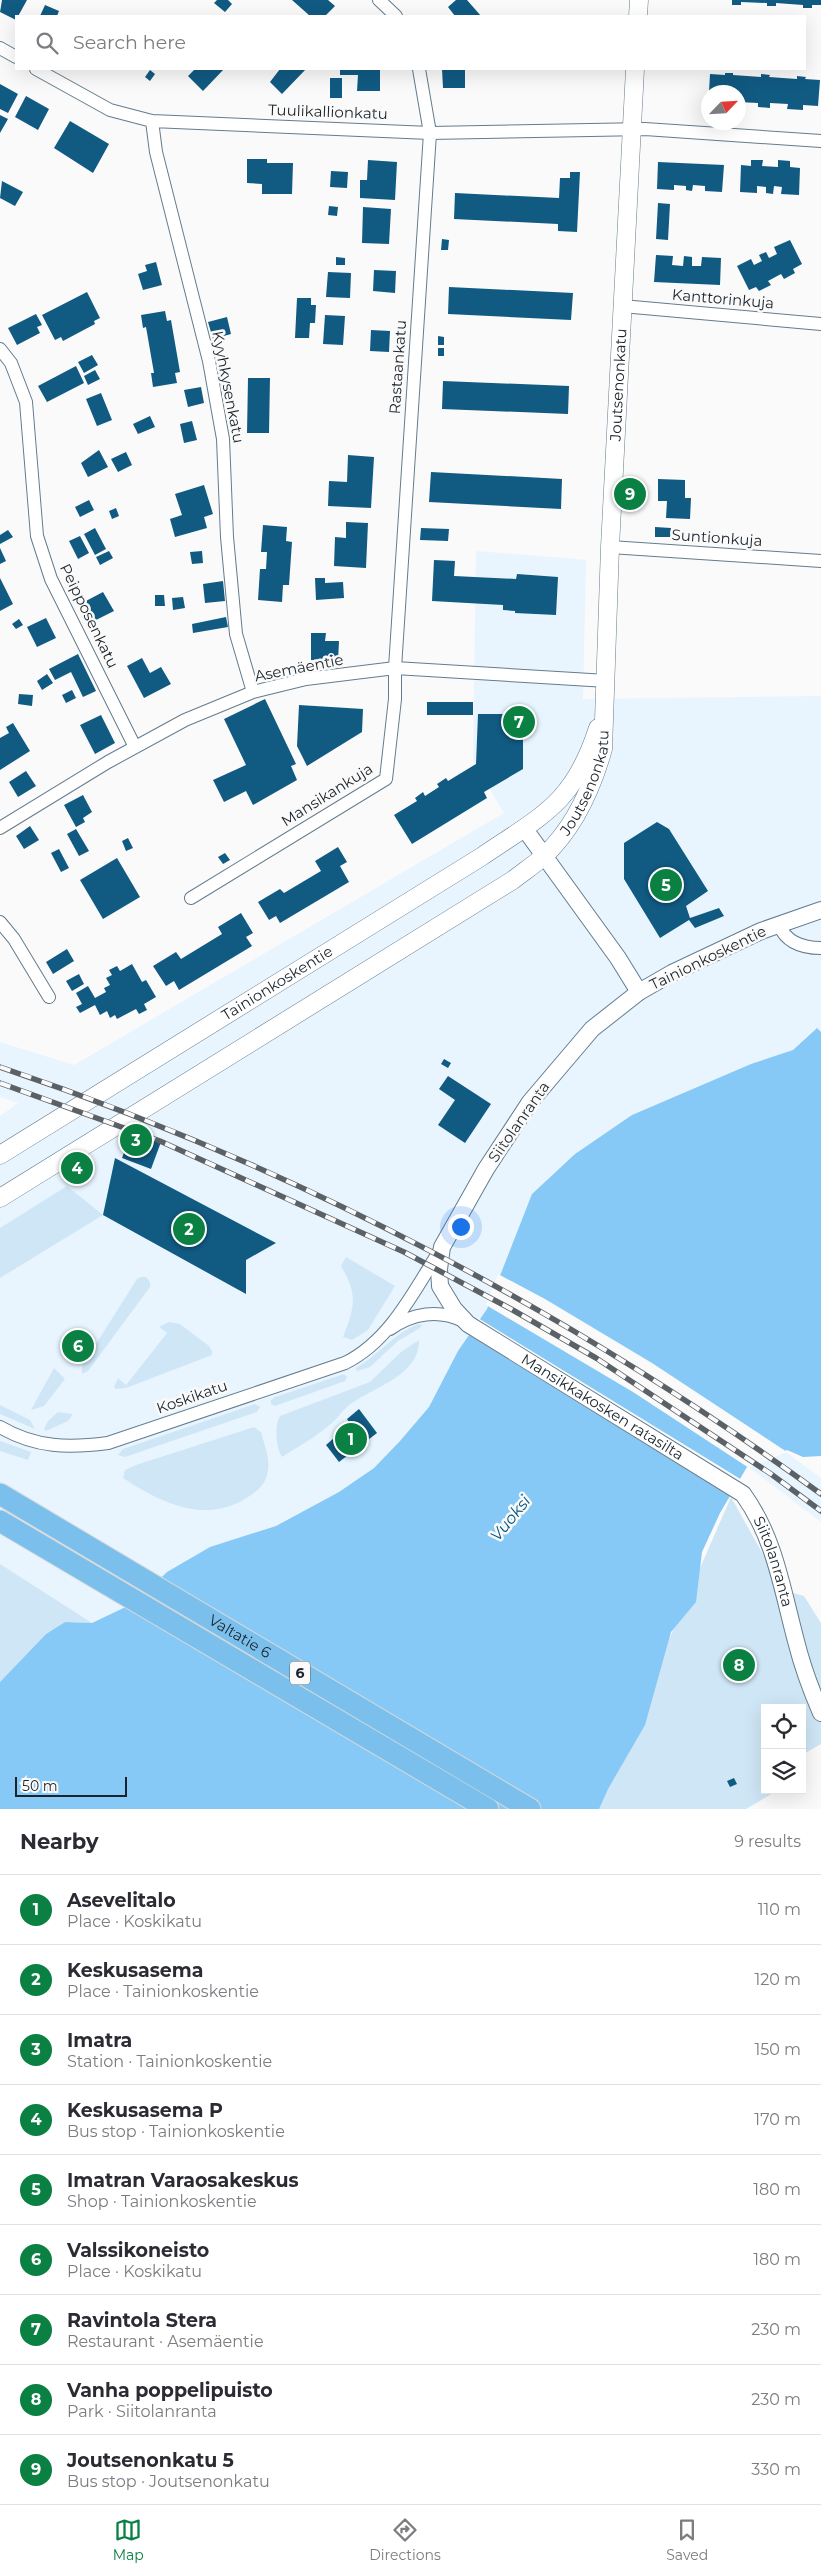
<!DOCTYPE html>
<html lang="en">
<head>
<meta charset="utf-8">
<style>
  :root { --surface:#fff; --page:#f2f2f3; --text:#2b2b33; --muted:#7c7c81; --line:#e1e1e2; --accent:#0b8043 }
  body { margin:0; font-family:Montserrat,sans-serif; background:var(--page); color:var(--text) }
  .controls { position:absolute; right:15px; bottom:15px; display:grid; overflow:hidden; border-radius:0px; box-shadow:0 5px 20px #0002 }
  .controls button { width:45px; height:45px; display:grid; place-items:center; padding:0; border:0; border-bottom:1px solid var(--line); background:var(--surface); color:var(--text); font:25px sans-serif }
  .compass { position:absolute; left:701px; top:85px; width:45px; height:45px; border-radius:50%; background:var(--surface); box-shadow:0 5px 20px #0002; rotate:65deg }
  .scale { position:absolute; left:15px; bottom:12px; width:112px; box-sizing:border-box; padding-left:5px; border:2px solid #1b242b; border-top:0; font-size:14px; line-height:18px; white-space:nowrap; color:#1b242b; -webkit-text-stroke:4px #fafafa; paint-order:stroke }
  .you { position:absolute; left:460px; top:1226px; width:18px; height:18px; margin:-12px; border:4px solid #fff; border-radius:50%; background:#1a73e8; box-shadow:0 0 0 8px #1a73e833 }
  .badge { display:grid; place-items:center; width:32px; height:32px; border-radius:50%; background:var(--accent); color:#fff; font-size:16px; font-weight:700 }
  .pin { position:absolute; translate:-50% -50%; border:2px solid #fff; box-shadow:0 1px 5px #0006 }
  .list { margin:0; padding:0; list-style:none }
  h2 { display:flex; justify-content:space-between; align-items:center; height:65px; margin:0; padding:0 20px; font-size:21px }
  h2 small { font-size:16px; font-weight:400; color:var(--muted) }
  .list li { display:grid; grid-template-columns:32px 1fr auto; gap:15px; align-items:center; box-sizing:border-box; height:70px; padding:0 20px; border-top:1px solid var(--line) }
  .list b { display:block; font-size:19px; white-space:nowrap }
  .list p { margin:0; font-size:16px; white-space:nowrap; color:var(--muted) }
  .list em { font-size:16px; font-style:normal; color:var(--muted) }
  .icon { flex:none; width:28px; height:28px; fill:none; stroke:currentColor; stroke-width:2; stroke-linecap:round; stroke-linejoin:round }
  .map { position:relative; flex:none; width:821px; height:1809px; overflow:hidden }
  .search { position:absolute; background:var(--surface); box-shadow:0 5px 20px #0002; left:15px; right:15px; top:15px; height:55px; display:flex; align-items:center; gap:12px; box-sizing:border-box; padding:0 18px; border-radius:0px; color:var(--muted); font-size:19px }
  .sheet { height:695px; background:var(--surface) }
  nav { display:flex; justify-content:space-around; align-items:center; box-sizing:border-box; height:70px; border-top:1px solid var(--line); background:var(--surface); font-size:14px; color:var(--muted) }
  nav a { display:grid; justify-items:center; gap:2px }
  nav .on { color:var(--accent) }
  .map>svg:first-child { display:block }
</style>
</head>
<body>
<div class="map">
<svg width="821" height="1809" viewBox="0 0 821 1809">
  <rect width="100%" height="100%" fill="#fafafa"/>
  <path fill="#e8f5ff" d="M476 551 586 560 583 699 821 696V1032L816 1028 793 1050 751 1064 632 1115 575 1154 532 1194 764 1436 821 1478V1522L747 1466 487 1309 458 1352 429 1407 400 1441 374 1468 339 1492 276 1526 210 1547 167 1572 136 1602 92 1623 65 1622 0 1682V1116L18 1103 0 1097V1042L74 1065 504 813 473 760Z"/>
  <path fill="#cfe6f6" d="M67 1186 103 1215 0 1278V1228Z
    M346 1257 395 1286 368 1330 352 1340 343 1337C355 1306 358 1295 341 1266Z
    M141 1277H146L150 1282V1287L88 1371 82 1374V1366L137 1279Z
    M169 1322 180 1324 209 1346 212 1351V1355L126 1388 116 1389 114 1387 118 1378 126 1385 167 1333 159 1327Z
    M418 1324 422 1325 420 1328 398 1341 370 1367 357 1371 356 1368C380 1354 392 1335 418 1324Z
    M419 1340C420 1378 368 1388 346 1408 341 1412 338 1418 333 1422 318 1436 299 1446 282 1457 276 1447 274 1426 280 1416L370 1382 401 1352Z
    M54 1368 65 1379 44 1406 31 1410Z
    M344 1374 347 1377 345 1381 275 1406 271 1404V1400L275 1397Z
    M255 1404 260 1407 257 1412 125 1457 118 1455 123 1449Z
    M0 1405 30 1420 35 1429 0 1414Z
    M58 1412 73 1414 68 1421 46 1431 44 1429 48 1421Z
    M254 1427 261 1432C264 1443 270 1459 268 1470 266 1484 259 1490 248 1497 206 1525 161 1503 123 1478L125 1470 136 1465Z
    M0 1441 31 1452 28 1460 0 1451Z
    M731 1497 783 1590 804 1596 821 1623V1744L802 1755V1708H765V1790H776L775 1792 746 1809H595Z
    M0 1564 92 1623 65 1622 46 1634 0 1682Z"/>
  <path fill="#86c8f6" d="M817 1028 821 1032V1456L803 1457 787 1450 747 1467 720 1513 702 1552 696 1602 671 1632 645 1725 608 1789 599 1809H0V1682L46 1634 65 1622 92 1623 136 1602 167 1572 210 1547 276 1526 339 1492 374 1468 400 1441 429 1407 458 1351 487 1309 532 1194 575 1154 632 1115 751 1064 793 1050Z"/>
  <path fill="#fafafa" d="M498 1274 545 1299 652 1363 787 1452 749 1468 633 1392 486 1305Z
    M478 1318 742 1480 731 1497 467 1334Z"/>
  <path fill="#115a82" d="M2 0H27L16 20 0 12Z
    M217 0H228L232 4 225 12 214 3Z
    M292 0H328L335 6 325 16H310Z
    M456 0H467L481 16H455L448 7Z
    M732 0H821V5H812V8H803V5L776 3V6H767V3L741 2V5H732Z
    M45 5 59 11 57 16H40Z
    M195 69H224L203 91 188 76Z
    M280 69H306L282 94 270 82Z
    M340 69H380V91H357L358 75H340Z
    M442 69H465V88H443Z
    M150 70 155 74 150 81 145 77Z
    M725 73H733V75L761 77V74L770 75 769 77 797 79V76L806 77 805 79 820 80 818 106 803 105V110L787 109 788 104 770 103V108L758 107V103L738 102V92H709L710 74 725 75Z
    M330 78H342V98H330Z
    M0 84 18 94 8 113 0 109Z
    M26 96 49 109 38 130 15 117Z
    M0 115 8 119 0 133Z
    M70 121 109 144 93 173 54 148Z
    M247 159H267V163H293L292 194H262V184L247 183Z
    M368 160 397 162 395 200 360 198V180H367Z
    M751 160H763L762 166 778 167V160L790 161V167L800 168 799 195 781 194 782 187 774 186 773 194 766 193V187L757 186V193L740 192 741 165 751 166Z
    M658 162 724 165 722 192 705 191V186L693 185 692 191 686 190V186L674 185V190L657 189Z
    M331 171 348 172 347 188 330 187Z
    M570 172H580L577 232 558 231V224L454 219 455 193 559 198 560 178H570Z
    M2 181 23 192 15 206 0 198Z
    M658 203 670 204 668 240 656 239Z
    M329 206 338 207 337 216 328 215Z
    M363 207 391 209 389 244 362 243Z
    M442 239 449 240 448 250H441Z
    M790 240 802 264 793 269 795 273 784 279 781 274 768 281 771 285 759 291 756 287 749 290 737 266 751 259 754 265 762 261 759 255 766 252 769 258 777 254 774 247Z
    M656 255 673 256 672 265 683 266 684 256 692 257V266H701L702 257 721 258 720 285 654 282Z
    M336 257 345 258V265H336Z
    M156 262 162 285 143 290 138 274 147 271 145 265Z
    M374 270 396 271 395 293 373 291Z
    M328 272 351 273 350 298 326 297Z
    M449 287 573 293 571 320 448 314Z
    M87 292 100 318 94 321 95 324 63 341 61 337 55 340 42 315Z
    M297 298H311V305H316L315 323H310L309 338H295Z
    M165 311 167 321 171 320 180 372 175 373 177 383 153 387 151 373H154L146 327 143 328 141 315Z
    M36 314 42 325 37 327 40 333 17 345 8 328Z
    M325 315 345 316 343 345 323 344Z
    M227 317 231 334 213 339 208 322Z
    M371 330 390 331 389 352 370 351Z
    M438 336 444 337V345H438Z
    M438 348H444V356H438Z
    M92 355 98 365 84 373 78 362Z
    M76 366 84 383 47 402 38 386Z
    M95 370 100 379 88 385 84 376Z
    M248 378H270L269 433H247Z
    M443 381 569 386 568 414 442 409Z
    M201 387 204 403 188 407 184 390Z
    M101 393 112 420 97 426 86 399Z
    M150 416 155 427 138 434 133 424Z
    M192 421 197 440 184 443 180 424Z
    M99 450 108 467 88 477 81 463Z
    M126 452 132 465 118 472 111 459Z
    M348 455 374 457 371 508 328 506 329 481 347 482Z
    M431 472 562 479 561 509 429 502Z
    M658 479 685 480V498H691L690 519 666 518 667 501H658Z
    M204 485 213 514 204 517 207 528 175 537 170 519 182 515 175 494Z
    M89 500 94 510 80 517 75 507Z
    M116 508 119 516 112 519 109 511Z
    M346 522 368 523 366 568 334 566 335 537 346 538Z
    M263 525 287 527 286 541 292 542 289 585H283L282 602 258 600 260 569H266L267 552H261Z
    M655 527 671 528 670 537H655Z
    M95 528 106 549 95 555 84 534Z
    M421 528 449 529 448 541 420 540Z
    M8 530 13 537 0 544V535Z
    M80 536 89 553 78 559 69 541Z
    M0 548 6 561 0 564Z
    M109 551 113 558 100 565 96 557Z
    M202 551 203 563 192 564 190 552Z
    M434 560 455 561 454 576 516 579 517 574 558 577 556 615 515 613V611L503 610V605L432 601Z
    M0 578 13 604 0 611Z
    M315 578H325V583L343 582 344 598 316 600Z
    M223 581 225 601 205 603 203 584Z
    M103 592 114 611 94 621 84 602Z
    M155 595H164L165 606H155Z
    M183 597 185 608 173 610 172 598Z
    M226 617 228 627 193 633 192 624Z
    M46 618 56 638 37 647 27 627Z
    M19 619 23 625 16 629 12 624Z
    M311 633H326L325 641H339L338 661 311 660Z
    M78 654 96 691 83 697 71 672 55 680 49 669Z
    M142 658 150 673 161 667 171 684 144 698 127 666Z
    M47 674 53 683 42 690 37 681Z
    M72 690 76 698 66 703 62 695Z
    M19 694 33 695 32 706 18 704Z
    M265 699 296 764 291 766 297 780 253 805 246 791 224 802 213 780 246 765 224 719Z
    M427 702H473V715H427Z
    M299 705 363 709 362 732 307 766 297 746Z
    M478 714H523V769L484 792 487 798 412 844 394 815 417 801 415 798 423 792 425 796 439 787 437 784 446 778 448 781 476 764Z
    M101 715 115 743 95 754 80 725Z
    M13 723 30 751 0 770V738L9 733 6 727Z
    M26 771 36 786 18 797 9 782Z
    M83 795 92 812 83 818 85 822 76 827 64 805Z
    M657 822 669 829 708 891 686 906 690 918 719 908 724 916 695 928 689 920 660 938 624 879V843Z
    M30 826 39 840 24 849 16 836Z
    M76 829 89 851 79 856 67 834Z
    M128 838 133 848 126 851 122 841Z
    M338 847 347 862 340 866 349 882 280 923 276 916 269 920 258 902 280 889 284 893 321 871 315 861Z
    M59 849 69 868 61 872 51 853Z
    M225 853 230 860 223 864 218 857Z
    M117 858 140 897 103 919 80 880Z
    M241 913 253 933 246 937 252 946 179 990 174 981 166 986 153 966 176 952 181 959 222 934 218 927Z
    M67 949 74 961 53 974 46 962Z
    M132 964 142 982 146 980 156 997 144 1004 147 1010 139 1014 136 1009 117 1019 115 1015 110 1018 107 1011 100 1015 95 1005 80 1013 76 1007 82 1004 76 993 88 986 95 998 106 992 104 988 110 985 106 978 112 975 109 970 117 966 120 971Z
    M79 974 84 984 72 991 66 981Z
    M444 1059 451 1063 448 1068 441 1064Z
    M448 1076 491 1104 465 1143 438 1125 455 1100 439 1089Z
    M132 1131 161 1142 151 1169 122 1158Z
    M115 1158 276 1243 246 1260V1294L103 1215Z
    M359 1409 377 1433 339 1462 326 1445 350 1424 347 1419Z
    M734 1778 737 1784 730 1787 727 1781Z"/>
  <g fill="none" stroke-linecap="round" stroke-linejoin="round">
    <defs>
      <path id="minor" d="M379 0 396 16
        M0 48 16 57
        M36 69 110 110 152 121 430 133 645 129 821 141
        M152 121 156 152 209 361 223 439 227 537 236 634 253 692
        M622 306 821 324
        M0 349 11 363 26 402 37 536 51 579 135 747
        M610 547 821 561
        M0 828 108 762 185 720 253 692 306 679 395 668 607 681
        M191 898 386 779 395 699V668L430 133 419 69
        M0 922 14 939 49 997
        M779 925C786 942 802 948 821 948
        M390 1329C412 1313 439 1309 463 1321
        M0 1427C36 1448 69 1448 108 1443L345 1363C390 1341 414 1291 440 1250"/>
      <g id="tertiary">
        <path d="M524 828 618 958 639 992"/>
        <path id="s1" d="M821 910 761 931 672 973 639 992 592 1029 530 1102 486 1169 442 1247 439 1269 440 1286 454 1309 468 1324 743 1494C775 1538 782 1589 796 1641 802 1665 811 1690 821 1713"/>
      </g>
      <g id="secondary">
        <path d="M638 16 639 0"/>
        <path id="s2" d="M0 1155 481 857C543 815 574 803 598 728"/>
        <path id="s3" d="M0 1198 513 880C523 872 534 865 544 856 574 828 592 788 603 749L610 547 635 69"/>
      </g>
      <g id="trunk">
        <path id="s4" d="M0 1494 530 1809"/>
        <path d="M0 1521 488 1809"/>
      </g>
    </defs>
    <use href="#minor" stroke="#647c8d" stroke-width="14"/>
    <use href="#tertiary" stroke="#647c8d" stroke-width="18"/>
    <use href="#secondary" stroke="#647c8d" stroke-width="19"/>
    <use href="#trunk" stroke="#d6d8d9" stroke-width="23"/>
    <use href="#minor" stroke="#fff" stroke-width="12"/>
    <use href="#tertiary" stroke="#fff" stroke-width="16"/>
    <use href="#secondary" stroke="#fff" stroke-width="18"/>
    <use href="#trunk" stroke="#7bc0ec" stroke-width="21"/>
    <defs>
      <path id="rail" d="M0 1067C294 1166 571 1312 821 1494
        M0 1083 160 1141 404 1252 511 1309 596 1358 771 1474 821 1511"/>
    </defs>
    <use href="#rail" stroke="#5b6267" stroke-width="5.5"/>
    <use href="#rail" stroke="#fafafa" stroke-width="4" stroke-dasharray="11" stroke-linecap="butt"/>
  </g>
  <g text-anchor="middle" stroke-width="5" stroke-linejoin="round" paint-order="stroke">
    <rect fill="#fafafa" stroke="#5e6469" stroke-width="1" x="290" y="1661.5" width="20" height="23" rx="4"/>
    <g font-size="14" font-weight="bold" fill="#1b242b">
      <text x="300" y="1678">6</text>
    </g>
    <g font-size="15" fill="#1b242b" stroke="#fafafa">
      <text transform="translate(328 112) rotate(2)" y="5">Tuulikallionkatu</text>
      <text transform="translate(723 299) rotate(5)" y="5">Kanttorinkuja</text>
      <text transform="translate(398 367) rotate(-86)" y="5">Rastaankatu</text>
      <text dy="5" stroke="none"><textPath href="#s3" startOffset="1131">Joutsenonkatu</textPath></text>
      <text transform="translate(228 387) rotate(79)" y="5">Kyyhkysenkatu</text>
      <text transform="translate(717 538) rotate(4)" y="5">Suntionkuja</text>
      <text transform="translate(89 616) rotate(64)" y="5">Peipposenkatu</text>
      <text transform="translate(299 668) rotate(-11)" y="5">Asemäentie</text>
      <text dy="5" stroke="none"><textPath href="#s3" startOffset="729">Joutsenonkatu</textPath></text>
      <text transform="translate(327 795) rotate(-32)" y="5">Mansikankuja</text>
      <text transform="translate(708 958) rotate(-26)" y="5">Tainionkoskentie</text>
      <text dy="5" stroke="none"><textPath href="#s2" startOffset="326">Tainionkoskentie</textPath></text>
      <text transform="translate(519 1122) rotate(-55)" y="5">Siitolanranta</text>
      <text transform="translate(192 1397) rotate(-19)" y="5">Koskikatu</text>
      <text dy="5" stroke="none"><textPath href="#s1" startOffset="770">Mansikkakosken ratasilta</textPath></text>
      <text dy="5" stroke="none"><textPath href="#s1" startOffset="1010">Siitolanranta</textPath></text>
      <text dy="5" stroke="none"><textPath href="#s4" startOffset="279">Valtatie 6</textPath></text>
    </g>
    <g font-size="16" font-style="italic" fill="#005781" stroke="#fafafa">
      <text transform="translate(510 1518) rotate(-51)" y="6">Vuoksi</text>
    </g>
  </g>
</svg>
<div class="controls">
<button><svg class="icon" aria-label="locate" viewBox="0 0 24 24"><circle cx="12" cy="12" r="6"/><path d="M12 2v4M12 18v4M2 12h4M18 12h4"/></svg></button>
<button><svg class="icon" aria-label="layers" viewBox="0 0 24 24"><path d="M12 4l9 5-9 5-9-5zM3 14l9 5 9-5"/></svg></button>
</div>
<svg class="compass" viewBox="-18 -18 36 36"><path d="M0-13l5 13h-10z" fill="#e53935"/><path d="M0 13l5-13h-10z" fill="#7c7c81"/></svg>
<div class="scale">50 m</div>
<div class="you"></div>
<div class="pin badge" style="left:351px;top:1439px">1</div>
<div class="pin badge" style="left:189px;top:1229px">2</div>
<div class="pin badge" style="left:136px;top:1140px">3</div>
<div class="pin badge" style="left:77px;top:1168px">4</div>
<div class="pin badge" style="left:666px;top:885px">5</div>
<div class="pin badge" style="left:78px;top:1346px">6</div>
<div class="pin badge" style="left:519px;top:722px">7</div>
<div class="pin badge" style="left:739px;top:1665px">8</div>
<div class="pin badge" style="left:630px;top:494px">9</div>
<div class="search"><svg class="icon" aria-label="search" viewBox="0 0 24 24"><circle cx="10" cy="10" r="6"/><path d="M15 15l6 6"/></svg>Search here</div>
</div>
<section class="sheet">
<h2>Nearby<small>9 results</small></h2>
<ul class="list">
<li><span class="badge">1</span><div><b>Asevelitalo</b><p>Place · Koskikatu</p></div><em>110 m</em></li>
<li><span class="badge">2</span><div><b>Keskusasema</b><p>Place · Tainionkoskentie</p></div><em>120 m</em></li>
<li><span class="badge">3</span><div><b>Imatra</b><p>Station · Tainionkoskentie</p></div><em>150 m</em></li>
<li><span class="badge">4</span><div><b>Keskusasema P</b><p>Bus stop · Tainionkoskentie</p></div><em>170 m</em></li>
<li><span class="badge">5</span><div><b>Imatran Varaosakeskus</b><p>Shop · Tainionkoskentie</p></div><em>180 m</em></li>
<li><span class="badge">6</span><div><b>Valssikoneisto</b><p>Place · Koskikatu</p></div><em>180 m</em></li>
<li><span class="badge">7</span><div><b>Ravintola Stera</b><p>Restaurant · Asemäentie</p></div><em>230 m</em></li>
<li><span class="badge">8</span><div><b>Vanha poppelipuisto</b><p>Park · Siitolanranta</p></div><em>230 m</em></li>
<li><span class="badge">9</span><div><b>Joutsenonkatu 5</b><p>Bus stop · Joutsenonkatu</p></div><em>330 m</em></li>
</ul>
</section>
<nav>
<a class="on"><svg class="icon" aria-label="map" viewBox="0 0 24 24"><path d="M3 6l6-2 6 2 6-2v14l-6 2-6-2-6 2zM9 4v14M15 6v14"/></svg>Map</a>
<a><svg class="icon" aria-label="directions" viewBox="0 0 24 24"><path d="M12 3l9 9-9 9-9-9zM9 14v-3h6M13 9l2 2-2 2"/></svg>Directions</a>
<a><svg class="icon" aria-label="saved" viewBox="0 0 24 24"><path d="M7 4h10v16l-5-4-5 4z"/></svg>Saved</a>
</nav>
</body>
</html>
